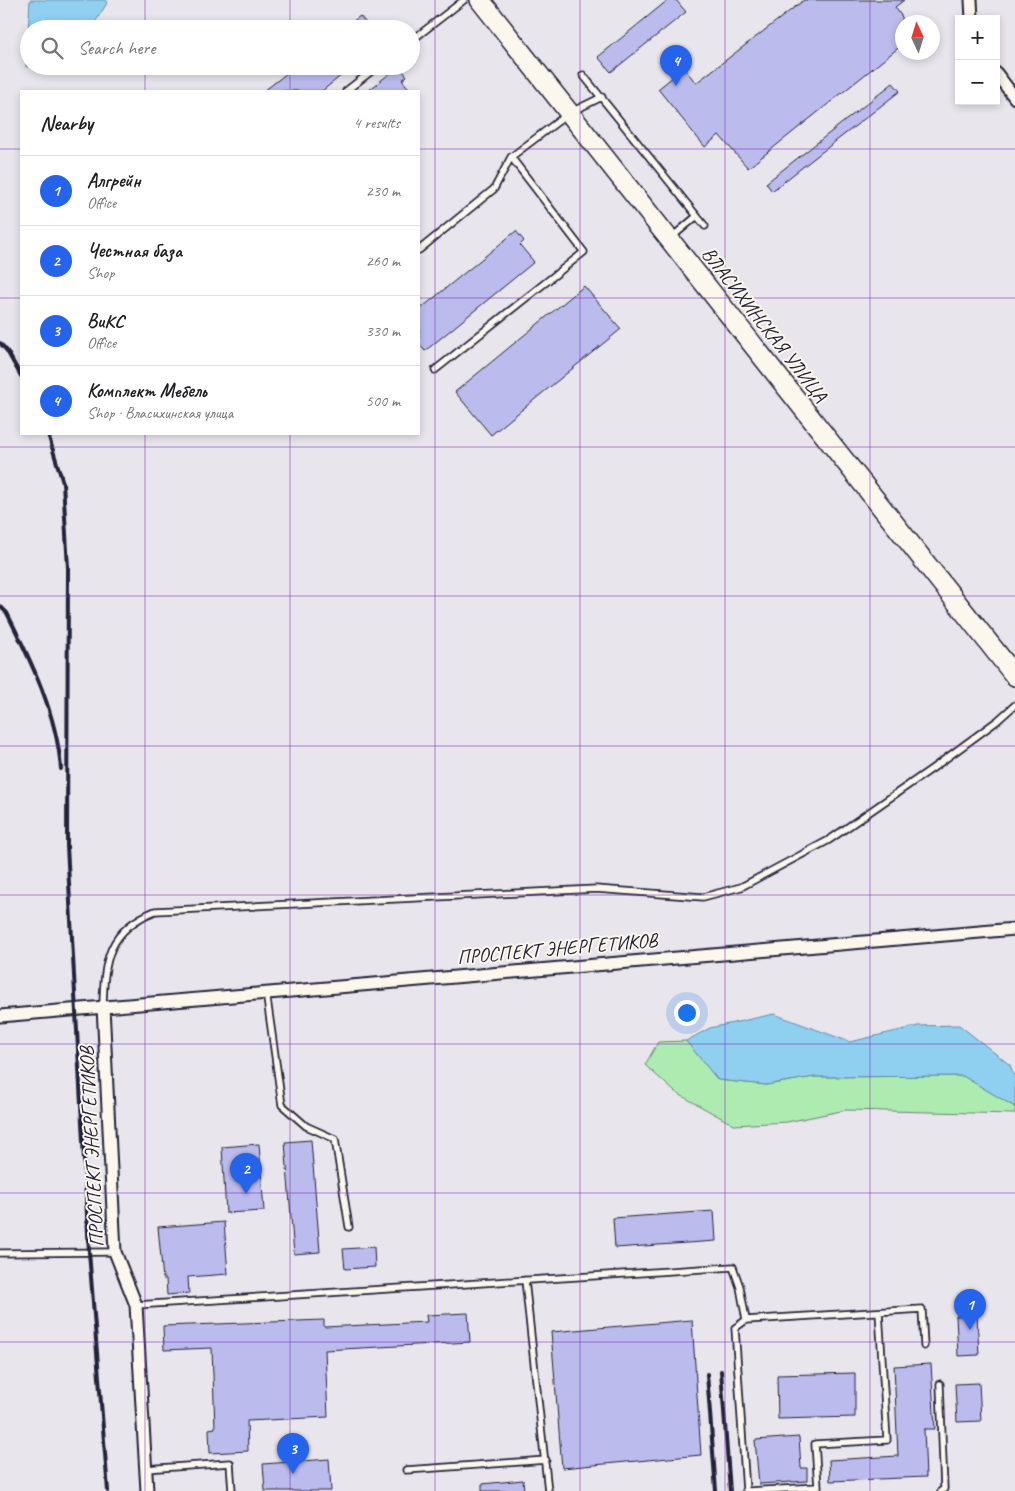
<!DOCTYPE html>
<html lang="en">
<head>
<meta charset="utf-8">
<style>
  :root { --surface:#fff; --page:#f2f2f2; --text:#202124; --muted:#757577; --line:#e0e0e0; --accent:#2563eb }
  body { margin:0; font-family:Caveat,sans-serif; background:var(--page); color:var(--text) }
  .controls { position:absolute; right:15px; top:15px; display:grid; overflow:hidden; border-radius:0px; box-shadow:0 2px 8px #0003 }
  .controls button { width:45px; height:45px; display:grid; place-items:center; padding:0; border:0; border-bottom:1px solid var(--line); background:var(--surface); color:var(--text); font:25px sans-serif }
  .compass { position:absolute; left:895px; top:15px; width:45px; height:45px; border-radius:50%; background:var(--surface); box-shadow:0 2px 8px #0003; rotate:356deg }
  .you { position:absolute; left:686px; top:1012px; width:18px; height:18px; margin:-12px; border:4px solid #fff; border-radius:50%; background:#1a73e8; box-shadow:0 0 0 8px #1a73e833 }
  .badge { display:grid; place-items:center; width:32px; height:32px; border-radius:50%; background:var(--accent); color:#fff; font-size:16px; font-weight:700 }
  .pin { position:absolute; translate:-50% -41px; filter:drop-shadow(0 1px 2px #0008) }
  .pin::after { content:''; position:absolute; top:26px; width:18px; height:15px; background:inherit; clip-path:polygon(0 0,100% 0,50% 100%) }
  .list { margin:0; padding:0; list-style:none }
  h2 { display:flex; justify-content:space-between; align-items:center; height:65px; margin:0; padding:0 20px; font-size:21px }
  h2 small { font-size:16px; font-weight:400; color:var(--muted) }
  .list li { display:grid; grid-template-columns:32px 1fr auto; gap:15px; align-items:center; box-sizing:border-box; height:70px; padding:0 20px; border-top:1px solid var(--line) }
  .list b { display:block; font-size:19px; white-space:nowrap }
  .list p { margin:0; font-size:16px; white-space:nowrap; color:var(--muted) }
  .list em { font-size:16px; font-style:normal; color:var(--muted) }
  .icon { flex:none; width:28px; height:28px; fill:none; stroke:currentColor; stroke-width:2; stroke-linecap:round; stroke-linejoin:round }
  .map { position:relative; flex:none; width:1015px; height:1491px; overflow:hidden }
  .search { position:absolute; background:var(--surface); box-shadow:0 2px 8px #0003; left:20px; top:20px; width:400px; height:55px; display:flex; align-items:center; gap:12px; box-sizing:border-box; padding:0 18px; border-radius:28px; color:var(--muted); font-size:19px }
  .panel { position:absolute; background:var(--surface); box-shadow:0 2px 8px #0003; left:20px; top:90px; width:400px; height:345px; border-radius:0px }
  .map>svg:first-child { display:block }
</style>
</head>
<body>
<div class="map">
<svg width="1015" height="1491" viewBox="0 0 1015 1491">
  <rect width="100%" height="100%" fill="#e8e5ec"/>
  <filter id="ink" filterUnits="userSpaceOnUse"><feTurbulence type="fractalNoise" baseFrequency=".02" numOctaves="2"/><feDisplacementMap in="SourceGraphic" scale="10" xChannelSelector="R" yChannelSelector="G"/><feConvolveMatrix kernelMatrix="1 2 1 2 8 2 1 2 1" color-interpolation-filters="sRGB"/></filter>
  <g filter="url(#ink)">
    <path fill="#adebb1" stroke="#688676" d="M686 1041 718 1080 766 1085 814 1077 963 1076 1015 1107V1114L846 1110 787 1122 734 1125 675 1092 645 1065 658 1042Z"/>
    <path fill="#8fd0f0" stroke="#638aa8" d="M30 0H106L107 3 91 29H29V66H31L26 67Z
      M774 1014 850 1042 918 1026 959 1025 1010 1065 1015 1078V1107L963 1076 814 1077 766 1085 718 1080 686 1041 710 1028Z"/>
    <path fill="#bbbbed" stroke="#22223b" d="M668 0H676L686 12 611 72 598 57Z
      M804 0H904L895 7 902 17V45L748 168 719 135 705 147 658 89 684 68 696 83Z
      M360 16 371 29H343Z
      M296 66H353L322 91H264Z
      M399 66 407 76 402 80 411 91H368Z
      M893 83 900 91 772 191 766 183Z
      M516 231 524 241 520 245 534 262 425 351 419 344V310Z
      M584 286 621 329 491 435 455 392Z
      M311 1140 320 1252 294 1254 285 1142Z
      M259 1144 264 1211 226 1213 222 1147Z
      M714 1211 716 1241 615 1248 613 1218Z
      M224 1222 228 1274 188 1277 189 1293 167 1295 166 1279H163L158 1227Z
      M374 1247 375 1267 345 1269 343 1249Z
      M468 1313 470 1342 325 1350 328 1417 247 1421 248 1451 210 1453 209 1429 215 1428 212 1348 164 1350 163 1326 324 1320V1327L427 1322 426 1315Z
      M977 1315 979 1355 958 1356 956 1316Z
      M692 1320 701 1455 562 1468 551 1332Z
      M931 1364 935 1429H924L926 1477 830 1481 829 1460 898 1456 894 1366Z
      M855 1373V1417L778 1419 777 1375Z
      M979 1383 981 1421 957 1422 955 1384Z
      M799 1437 801 1468H807V1481L759 1484 755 1440Z
      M329 1459 331 1491H265L263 1464Z
      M523 1480 524 1491H482V1484Z"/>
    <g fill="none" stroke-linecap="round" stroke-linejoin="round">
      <defs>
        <path id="service" d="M411 41 464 0
          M583 75 705 226
          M346 91 378 66
          M672 237 697 216
          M419 250 494 189 511 157 569 113 602 97
          M435 370 584 252 511 157
          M266 992 282 1105 306 1126 335 1139 349 1227
          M103 1006C104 960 108 930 155 911L596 889 703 897 741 887 829 840 933 768 997 721 1015 705
          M0 1253 115 1252
          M525 1280 548 1491
          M136 1305 733 1267 740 1287 746 1320 735 1328 746 1491
          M746 1320 922 1309 924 1346
          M940 1384 944 1489 941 1491
          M145 1469 230 1463 232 1491
          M406 1470 546 1460
          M749 1491 818 1487 815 1444 887 1440 879 1312"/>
        <path id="minor" d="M971 0 972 19
          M996 73 1015 98
          M103 1006 115 1252 136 1305 147 1491
          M0 1016 1015 929"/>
        <path id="trunk" d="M480 0 1015 676"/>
      </defs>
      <use href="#service" stroke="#22223b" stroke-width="9"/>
      <use href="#minor" stroke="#22223b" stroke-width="15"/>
      <use href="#trunk" stroke="#22223b" stroke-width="22"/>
      <use href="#service" stroke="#fbf7ec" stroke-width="5.5"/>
      <use href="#minor" stroke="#fbf7ec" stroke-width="11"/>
      <use href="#trunk" stroke="#fbf7ec" stroke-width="19"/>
      <path stroke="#22223b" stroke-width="4" d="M0 343 7 351 21 376
        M48 434 63 483 68 568 67 846 89 1252 108 1491
        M0 606 7 613C31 661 57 714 61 769
        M721 1371 730 1491
        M707 1374 716 1491"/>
    </g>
  </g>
  <path fill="none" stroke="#7b2cbf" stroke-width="1" stroke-opacity="0.55" d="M145 0V29M290 0V29M435 0V1491M580 0V1491M725 0V1491M870 0V1491M145 66V91M290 66V91M0 149H21M419 149H1015M0 298H21M419 298H1015M145 434V1491M290 434V1491M0 447H1015M0 596H1015M0 746H1015M0 895H1015M0 1044H1015M0 1193H1015M0 1342H1015"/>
  <g text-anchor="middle" stroke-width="4" stroke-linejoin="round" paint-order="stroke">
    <g font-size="20" fill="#22223b" stroke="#fbf7ec">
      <text transform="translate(765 324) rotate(52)" y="7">ВЛАСИХИНСКАЯ УЛИЦА</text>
      <text transform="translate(557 948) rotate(-5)" y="7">ПРОСПЕКТ ЭНЕРГЕТИКОВ</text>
      <text transform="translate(91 1147) rotate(-93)" y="7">ПРОСПЕКТ ЭНЕРГЕТИКОВ</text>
    </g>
  </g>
</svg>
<div class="controls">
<button>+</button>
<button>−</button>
</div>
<svg class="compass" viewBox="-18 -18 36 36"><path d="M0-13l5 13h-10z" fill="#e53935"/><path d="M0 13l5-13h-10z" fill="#757577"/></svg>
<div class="you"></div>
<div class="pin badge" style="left:970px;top:1330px">1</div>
<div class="pin badge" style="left:246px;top:1194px">2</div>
<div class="pin badge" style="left:293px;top:1474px">3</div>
<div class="pin badge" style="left:676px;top:86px">4</div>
<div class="search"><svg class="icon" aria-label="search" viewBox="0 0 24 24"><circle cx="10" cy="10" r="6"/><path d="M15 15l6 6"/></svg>Search here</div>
<section class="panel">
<h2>Nearby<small>4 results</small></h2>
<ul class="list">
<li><span class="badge">1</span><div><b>Алгрейн</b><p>Office</p></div><em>230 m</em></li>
<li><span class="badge">2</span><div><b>Честная база</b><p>Shop</p></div><em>260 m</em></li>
<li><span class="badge">3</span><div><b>ВиКС</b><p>Office</p></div><em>330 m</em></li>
<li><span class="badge">4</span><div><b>Комплект Мебель</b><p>Shop · Власихинская улица</p></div><em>500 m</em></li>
</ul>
</section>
</div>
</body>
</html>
